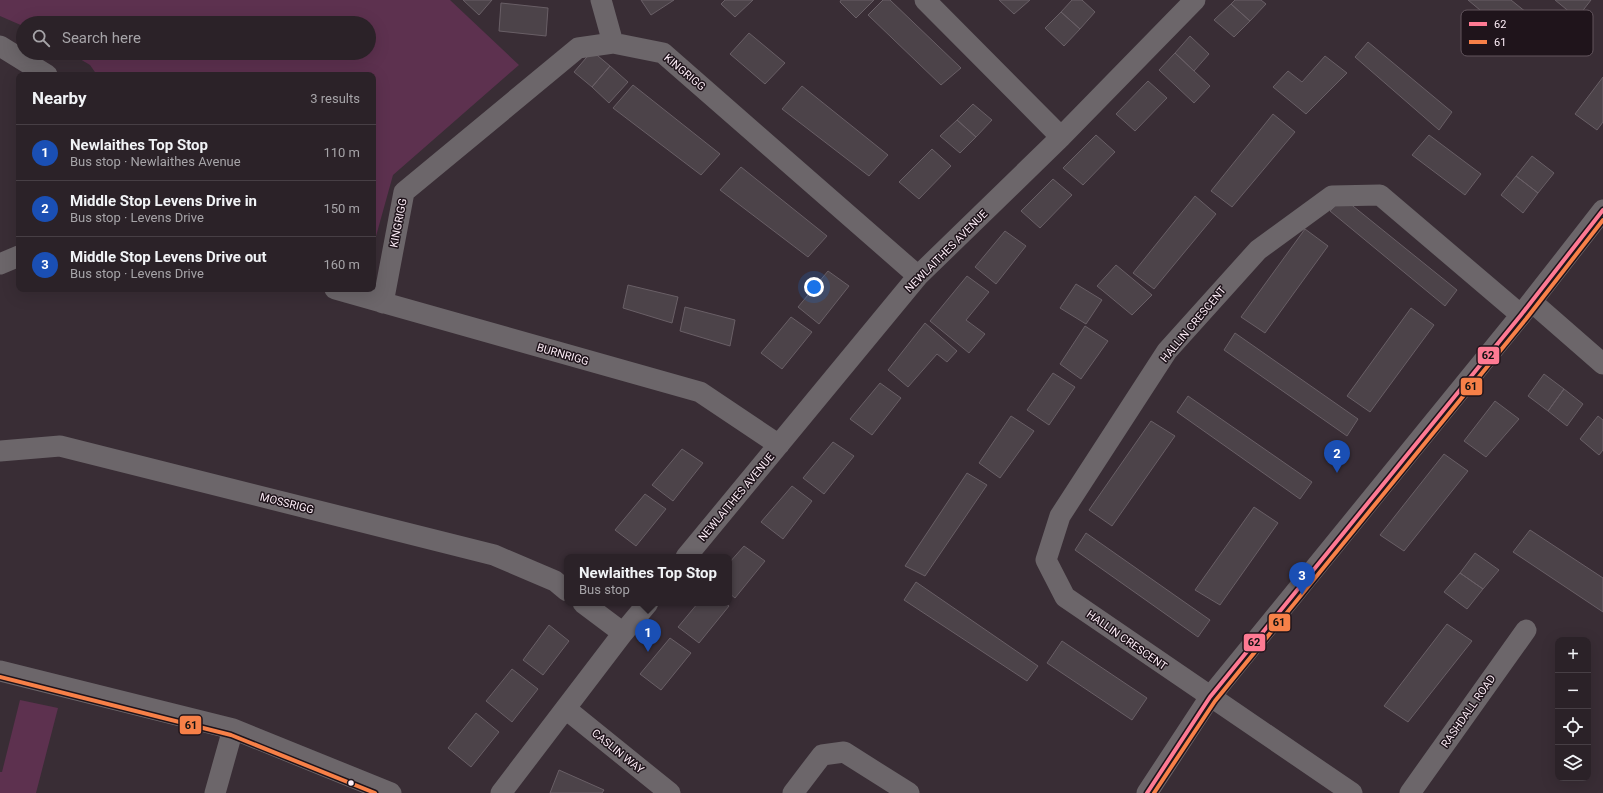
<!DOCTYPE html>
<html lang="en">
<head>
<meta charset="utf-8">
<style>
  :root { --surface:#2b2228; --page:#332a30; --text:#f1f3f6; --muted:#a6a4a8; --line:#473f45; --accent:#0b8043 }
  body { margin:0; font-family:Roboto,sans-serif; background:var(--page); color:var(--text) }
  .controls { position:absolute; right:12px; bottom:12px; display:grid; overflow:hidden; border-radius:8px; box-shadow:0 4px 16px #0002 }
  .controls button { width:36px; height:36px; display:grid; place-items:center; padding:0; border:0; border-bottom:1px solid var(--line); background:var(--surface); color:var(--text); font:20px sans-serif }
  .you { position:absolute; left:814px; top:287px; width:14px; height:14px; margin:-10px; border:3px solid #fff; border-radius:50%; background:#1a73e8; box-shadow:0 0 0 6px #1a73e833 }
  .badge { display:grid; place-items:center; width:26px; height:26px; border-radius:50%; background:var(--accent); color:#fff; font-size:13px; font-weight:700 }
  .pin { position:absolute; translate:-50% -33px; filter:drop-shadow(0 1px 2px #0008) }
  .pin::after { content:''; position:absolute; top:21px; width:14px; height:12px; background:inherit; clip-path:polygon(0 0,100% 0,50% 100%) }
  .popup { position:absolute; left:564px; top:554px; width:168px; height:52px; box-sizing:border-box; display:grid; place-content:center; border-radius:8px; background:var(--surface); filter:drop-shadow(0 1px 3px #0005); font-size:13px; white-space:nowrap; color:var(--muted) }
  .popup b { font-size:15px; color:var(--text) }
  .popup::after { content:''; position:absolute; left:50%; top:100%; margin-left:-8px; border:8px solid transparent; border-top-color:var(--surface) }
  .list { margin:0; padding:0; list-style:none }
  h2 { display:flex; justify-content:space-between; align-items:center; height:52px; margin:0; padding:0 16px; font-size:17px }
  h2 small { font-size:13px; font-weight:400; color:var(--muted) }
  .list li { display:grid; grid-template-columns:26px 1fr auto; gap:12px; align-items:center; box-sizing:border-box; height:56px; padding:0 16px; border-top:1px solid var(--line) }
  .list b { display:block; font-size:15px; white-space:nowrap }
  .list p { margin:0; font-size:13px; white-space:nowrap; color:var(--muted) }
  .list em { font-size:13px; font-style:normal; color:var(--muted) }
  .icon { flex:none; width:22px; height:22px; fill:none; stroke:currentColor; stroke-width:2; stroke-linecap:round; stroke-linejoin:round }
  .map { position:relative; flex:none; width:1603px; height:793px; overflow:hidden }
  .search { position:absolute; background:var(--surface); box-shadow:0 4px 16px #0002; left:16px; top:16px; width:360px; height:44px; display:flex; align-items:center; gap:10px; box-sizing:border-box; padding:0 14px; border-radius:22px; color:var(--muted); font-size:15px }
  .panel { position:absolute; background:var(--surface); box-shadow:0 4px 16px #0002; left:16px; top:72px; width:360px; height:220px; border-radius:8px }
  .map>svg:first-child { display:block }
</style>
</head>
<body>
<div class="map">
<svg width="1603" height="793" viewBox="0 0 1603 793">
  <rect width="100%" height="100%" fill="#392d35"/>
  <path fill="#5d314f" d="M0 0H450L519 65 393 175 373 247V75H97L90 65 70 53H369V23H23V26L0 16Z
    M20 700 58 708 36 793H0V772H2Z"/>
  <path fill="#4c4349" stroke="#695f66" d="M463 0H492L479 15Z
    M641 0H674L651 15Z
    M725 0H753L735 17 721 4Z
    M841 0H874L856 18 840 2Z
    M883 0H890L961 68 941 85 868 15Z
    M999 0H1030L1014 14Z
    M1072 0H1082L1095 12 1080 29 1061 12Z
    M1235 0H1261L1266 4 1250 21 1231 4Z
    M1468 0H1511L1542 25 1523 46Z
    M1555 0H1591L1577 18Z
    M501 3 548 8 546 36 499 31Z
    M1231 4 1250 21 1234 37 1214 20Z
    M1061 12 1080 29 1064 46 1045 28Z
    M749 33 785 63 765 84 730 54Z
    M1190 36 1209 54 1194 71 1175 53Z
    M1368 42 1452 112 1439 130 1355 57Z
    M592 51 610 66 592 87 574 72Z
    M1175 53 1210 86 1194 103 1159 70Z
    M1325 56 1347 73 1306 114 1273 87 1288 71 1302 82Z
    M610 66 628 82 609 103 592 87Z
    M1603 77V122L1597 130 1575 114Z
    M1148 81 1167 98 1135 131 1116 114Z
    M633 85 720 154 701 175 613 108Z
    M802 86 888 155 869 176 782 109Z
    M973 104 992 120 976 137 957 120Z
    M1273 114 1295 132 1232 207 1211 191Z
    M957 120 976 137 960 153 940 136Z
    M1096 135 1115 152 1083 185 1063 168Z
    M1429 135 1481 174 1465 195 1412 155Z
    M932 149 951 166 919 199 899 182Z
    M1532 156 1554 173 1538 193 1516 176Z
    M741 167 827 236 808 257 720 190Z
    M1516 176 1538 193 1523 213 1501 195Z
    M1053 179 1072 195 1040 228 1021 211Z
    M1195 196 1216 214 1154 289 1133 273Z
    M1343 198 1457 290 1445 306 1330 211Z
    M1305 229 1328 246 1265 333 1241 317Z
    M1005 231 1026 246 996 284 975 267Z
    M1116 265 1152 295 1132 315 1097 286Z
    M828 271 849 286 819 324 798 307Z
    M967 276 989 292 966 320 985 334 969 353 930 321Z
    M1076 284 1102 300 1086 324 1060 308Z
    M628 285 678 297 672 323 623 308Z
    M685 307 735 320 730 346 680 331Z
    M1411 308 1434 325 1370 412 1347 396Z
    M791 317 812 332 782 369 761 353Z
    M925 323 957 351 947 362 937 354 908 387 888 370Z
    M1085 326 1108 341 1081 379 1060 364Z
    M1235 333 1358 419 1347 436 1224 350Z
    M1053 373 1075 387 1049 425 1027 410Z
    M1544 374 1564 389 1548 411 1528 396Z
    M880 383 901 398 872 435 850 419Z
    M1564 389 1583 404 1567 426 1548 411Z
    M1188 396 1312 482 1300 499 1177 412Z
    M1495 401 1519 419 1486 457 1464 441Z
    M1011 416 1034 431 1000 478 979 463Z
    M1598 416 1603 420V450L1599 455 1580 439Z
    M1151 421 1175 436 1112 526 1089 510Z
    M833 442 854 456 824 494 803 478Z
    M682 449 703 463 673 501 652 485Z
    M1444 454 1468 471 1404 551 1380 535Z
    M967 473 987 485 925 576 905 566Z
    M792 486 812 501 783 539 761 522Z
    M645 494 666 509 636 546 615 530Z
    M1254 507 1278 523 1220 605 1195 590Z
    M1530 530 1603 578V612L1513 552Z
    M1086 533 1210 620 1198 637 1075 550Z
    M744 546 765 561 735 598 729 593V563Z
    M1475 553 1499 570 1483 589 1460 573Z
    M1460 573 1483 589 1467 609 1444 592Z
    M916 582 1038 666 1027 681 904 600Z
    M698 603H725L729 606 699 643 678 627Z
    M1447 624 1472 641 1408 722 1384 706Z
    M549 625 569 641 543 675 523 660Z
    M670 638 691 653 661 690 640 674Z
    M1062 641 1147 698 1132 720 1047 663Z
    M512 669 538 689 512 722 486 701Z
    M476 713 499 732 471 767 448 748Z
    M559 770 604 790 602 793H550Z"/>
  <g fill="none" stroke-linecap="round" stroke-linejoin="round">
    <path stroke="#6c666a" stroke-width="21" d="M601 0 613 43
      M925 0 1061 137
      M0 46 47 75
      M0 264 19 256
      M335 289 700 392 779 445
      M1532 302 1603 364
      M383 303 404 192 578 48 613 43 663 53 918 276
      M0 451 60 446 494 555 555 581 567 591
      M686 557 918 276 1061 137 1195 0
      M583 603 623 633
      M0 671 233 729 391 793
      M566 709 670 793
      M215 793 233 729
      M501 793 623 633 648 603
      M793 793 822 755 844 752 909 793
      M1147 793 1210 697 1521 315 1603 210
      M1352 793 1065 597 1046 560 1060 516 1167 351 1258 250 1332 196 1380 195 1521 315
      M1410 793 1526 630"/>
    <defs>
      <path id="bus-1" d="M1147 793 1210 697 1521 315 1603 210"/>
      <path id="bus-2" d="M0 677 231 735 375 793
        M1154 793 1215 701 1526 319 1603 220"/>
    </defs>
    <use href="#bus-1" stroke="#1f141b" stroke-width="7"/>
    <use href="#bus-2" stroke="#1f141b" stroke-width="7"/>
    <use href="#bus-1" stroke="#fe7a93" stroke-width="4"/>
    <use href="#bus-2" stroke="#f78048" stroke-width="4"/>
  </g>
  <circle fill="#feeef8" stroke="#1f141b" stroke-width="1.5" cx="351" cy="783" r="3.5"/>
  <g text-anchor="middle" stroke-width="3" stroke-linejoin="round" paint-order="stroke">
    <g font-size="11" fill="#feeef8" stroke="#1f141b">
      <text transform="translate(685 72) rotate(40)" y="4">KINGRIGG</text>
      <text transform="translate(398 223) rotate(-79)" y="4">KINGRIGG</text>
      <text transform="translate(946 251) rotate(-45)" y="4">NEWLAITHES AVENUE</text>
      <text transform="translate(1193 324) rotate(-50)" y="4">HALLIN CRESCENT</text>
      <text transform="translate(563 354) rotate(16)" y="4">BURNRIGG</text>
      <text transform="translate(736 497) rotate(-50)" y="4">NEWLAITHES AVENUE</text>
      <text transform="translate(287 503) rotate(14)" y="4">MOSSRIGG</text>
      <text transform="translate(1127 640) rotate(35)" y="4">HALLIN CRESCENT</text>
      <text transform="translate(1468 711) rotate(-55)" y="4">RASHDALL ROAD</text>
      <text transform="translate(618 751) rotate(39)" y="4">CASLIN WAY</text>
    </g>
  </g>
  <rect x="1461" y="10" width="132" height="46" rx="6" fill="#1f141b" stroke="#62555d" stroke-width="1"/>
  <rect x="1469" y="22" width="18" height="4" fill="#fe7a93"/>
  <rect x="1469" y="40" width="18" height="4" fill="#f78048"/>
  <g font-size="11" fill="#feeef8">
    <text x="1494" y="28">62</text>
    <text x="1494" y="46">61</text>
  </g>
  <g stroke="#1f141b" stroke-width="1.5">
    <rect x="1477" y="346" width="23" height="19" rx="4" fill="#fe7a93"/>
    <rect x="1460" y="377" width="23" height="19" rx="4" fill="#f78048"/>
    <rect x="1268" y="613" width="23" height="19" rx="4" fill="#f78048"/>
    <rect x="1243" y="633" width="23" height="19" rx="4" fill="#fe7a93"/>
    <rect x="179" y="715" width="23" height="20" rx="4" fill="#f78048"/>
  </g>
  <g font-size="11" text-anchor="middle" font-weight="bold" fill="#111">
    <text x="1488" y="359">62</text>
    <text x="1471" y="390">61</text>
    <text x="1279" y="626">61</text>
    <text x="1254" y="646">62</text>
    <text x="191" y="729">61</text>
  </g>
</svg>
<div class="controls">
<button>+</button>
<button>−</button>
<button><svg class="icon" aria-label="locate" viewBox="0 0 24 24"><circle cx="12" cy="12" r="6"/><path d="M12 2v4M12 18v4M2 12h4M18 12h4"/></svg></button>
<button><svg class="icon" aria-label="layers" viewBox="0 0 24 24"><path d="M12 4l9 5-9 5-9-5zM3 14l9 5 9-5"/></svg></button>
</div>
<div class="you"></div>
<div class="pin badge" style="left:648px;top:652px;background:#1a4fb4">1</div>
<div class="popup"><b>Newlaithes Top Stop</b>Bus stop</div>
<div class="pin badge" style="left:1337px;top:473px;background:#1a4fb4">2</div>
<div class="pin badge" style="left:1302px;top:595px;background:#1a4fb4">3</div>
<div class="search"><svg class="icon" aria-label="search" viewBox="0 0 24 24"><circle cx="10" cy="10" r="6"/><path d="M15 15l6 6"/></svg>Search here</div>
<section class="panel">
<h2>Nearby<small>3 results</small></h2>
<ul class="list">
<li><span class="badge" style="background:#1a4fb4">1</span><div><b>Newlaithes Top Stop</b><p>Bus stop · Newlaithes Avenue</p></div><em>110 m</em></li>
<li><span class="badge" style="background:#1a4fb4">2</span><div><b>Middle Stop Levens Drive in</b><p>Bus stop · Levens Drive</p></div><em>150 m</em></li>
<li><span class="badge" style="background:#1a4fb4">3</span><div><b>Middle Stop Levens Drive out</b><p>Bus stop · Levens Drive</p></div><em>160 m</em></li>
</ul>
</section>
</div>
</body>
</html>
